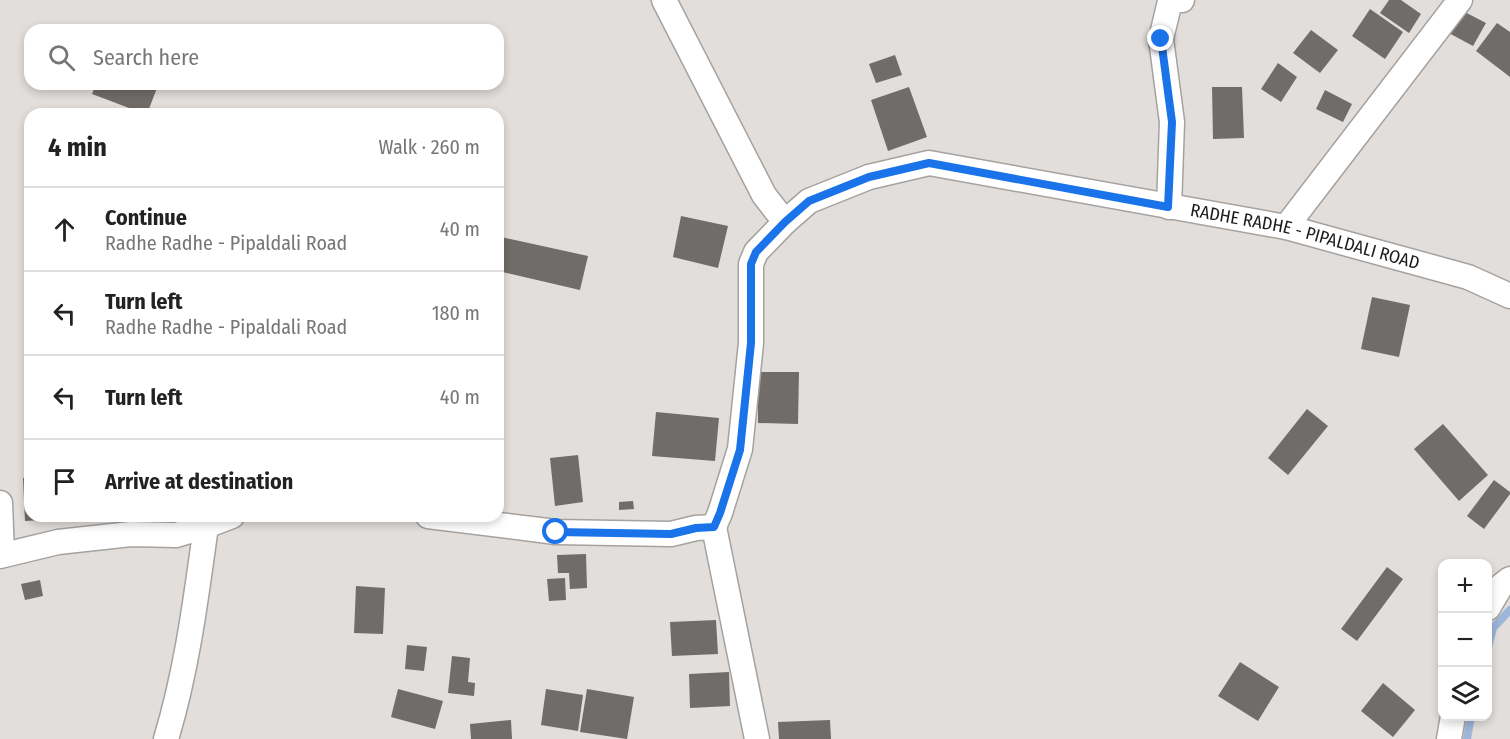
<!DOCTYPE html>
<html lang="en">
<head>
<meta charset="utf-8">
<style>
  :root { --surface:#fff; --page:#f2f2f2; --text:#222; --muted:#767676; --line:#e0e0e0 }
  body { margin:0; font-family:"Fira Sans Condensed",sans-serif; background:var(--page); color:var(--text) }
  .controls { position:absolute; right:18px; bottom:18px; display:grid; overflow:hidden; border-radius:12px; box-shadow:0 3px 9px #0003 }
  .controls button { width:54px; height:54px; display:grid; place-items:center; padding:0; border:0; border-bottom:2px solid var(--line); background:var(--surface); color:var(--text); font:30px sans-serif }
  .stop { position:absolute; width:18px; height:18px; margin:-14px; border:4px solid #1a73e8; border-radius:50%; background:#fff }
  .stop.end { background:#1a73e8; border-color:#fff; box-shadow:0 2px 6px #0008 }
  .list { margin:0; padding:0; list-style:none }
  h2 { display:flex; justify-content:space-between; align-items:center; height:78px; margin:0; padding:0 24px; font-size:26px }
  h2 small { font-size:20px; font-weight:400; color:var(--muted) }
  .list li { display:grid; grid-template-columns:39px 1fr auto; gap:18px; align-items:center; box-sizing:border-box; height:84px; padding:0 24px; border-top:2px solid var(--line) }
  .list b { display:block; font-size:22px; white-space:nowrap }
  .list p { margin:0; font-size:20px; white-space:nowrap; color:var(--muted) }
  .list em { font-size:20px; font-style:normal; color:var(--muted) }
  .icon { flex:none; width:33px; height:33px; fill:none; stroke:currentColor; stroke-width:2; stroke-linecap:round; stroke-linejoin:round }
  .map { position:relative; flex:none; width:1510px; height:739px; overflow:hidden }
  .search { position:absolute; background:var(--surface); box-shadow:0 3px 9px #0003; left:24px; top:24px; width:480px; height:66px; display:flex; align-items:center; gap:15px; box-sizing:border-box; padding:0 21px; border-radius:18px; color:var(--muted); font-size:22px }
  .panel { position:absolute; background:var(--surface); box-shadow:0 3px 9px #0003; left:24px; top:108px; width:480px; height:414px; border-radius:18px }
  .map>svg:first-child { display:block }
</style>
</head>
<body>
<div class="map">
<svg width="1510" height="739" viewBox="0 0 1510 739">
  <rect width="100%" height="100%" fill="#e1dedb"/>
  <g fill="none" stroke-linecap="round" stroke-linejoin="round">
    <path stroke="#9cb5d8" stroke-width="8" d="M1488 647 1493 628 1510 610
      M1467 739 1471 716"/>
  </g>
  <path fill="#6f6c69" d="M1389 0H1401L1421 14 1409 33 1380 13Z
    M1457 8 1486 23 1473 46 1445 31Z
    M1370 9 1403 32 1385 59 1352 36Z
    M1497 23 1510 32V77L1476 51Z
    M1311 30 1338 50 1320 73 1293 53Z
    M895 55 902 75 876 83 869 64Z
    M1278 63 1297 77 1281 102 1261 89Z
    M96 84H147L157 88 147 114H145L92 94Z
    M909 87 927 137 888 151 871 100Z
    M1212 87H1242L1244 138 1213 139Z
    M1325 90 1352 104 1343 122 1316 109Z
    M681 216 728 226 718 268 673 257Z
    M501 237 588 256 580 290 498 271V252Z
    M1372 297 1410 305 1399 357 1361 349Z
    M758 372H799L798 424 758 423Z
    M1307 409 1328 426 1288 475 1268 458Z
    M656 412 719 418 715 461 652 456Z
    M1443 424 1488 475 1459 501 1414 449Z
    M578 455 583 502 555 506 550 458Z
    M23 478H30V516H59V519L25 521Z
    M1494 480 1510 492V494L1484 529 1467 516Z
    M633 501 634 509 619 510V502Z
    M116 516H138L139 520 117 523Z
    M586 554 587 588 570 589 569 573H558L557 555Z
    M1387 567 1403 579 1357 641 1341 629Z
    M565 578 566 600 549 601 547 579Z
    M40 580 43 596 25 600 21 584Z
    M356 586 385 588 383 634 354 633Z
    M716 620 718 654 672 656 670 622Z
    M407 645 427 647 424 671 405 669Z
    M452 656 470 658 468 682 475 683 474 696 448 693Z
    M1240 662 1279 687 1258 721 1218 696Z
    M729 672 730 706 690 708 689 674Z
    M1383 683 1415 710 1393 737 1361 711Z
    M398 689 443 701 435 729 391 717Z
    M546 689 583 695 578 731 541 725Z
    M587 689 634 697 627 739 580 732Z
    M511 720 512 739H471L470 724Z
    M830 720 831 739H779L778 722Z"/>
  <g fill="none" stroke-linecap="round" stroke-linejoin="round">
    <defs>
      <g id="street">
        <path d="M664 0 764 195 785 222"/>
        <path d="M1169 207 1172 122 1161 39 1170 1 1182 0"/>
        <path d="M1286 227 1460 0"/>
        <path d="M0 503 2 555"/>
        <path d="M428 516 556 532 671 534 696 528 714 527"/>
        <path id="s1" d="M714 527 720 513 740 449 751 343V264L756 252 785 222 809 201 869 177 929 163 1286 227 1468 277 1510 296"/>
        <path d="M714 527 757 739"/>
        <path d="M0 556 58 542 131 534 176 535 206 526 232 516"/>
        <path d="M1488 608 1501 586 1510 579"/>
        <path d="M166 739C187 670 196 598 206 526"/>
        <path d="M1449 739 1453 716"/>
      </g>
    </defs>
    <use href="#street" stroke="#a5a29f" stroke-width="27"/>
    <use href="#street" stroke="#fff" stroke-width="24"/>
  </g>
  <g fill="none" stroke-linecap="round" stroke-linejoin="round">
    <path stroke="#1a73e8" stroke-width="8" d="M556 532 671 534 696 528 714 527 720 513 740 450 751 343V264L756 252 785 222 809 201 869 177 929 163 1168 207 1172 122 1161 39"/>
  </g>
  <g text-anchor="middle" stroke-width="5" stroke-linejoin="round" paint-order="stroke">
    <g font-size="18" fill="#1e1c1b" stroke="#fff">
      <text dy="6" stroke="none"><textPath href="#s1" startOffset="864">RADHE RADHE - PIPALDALI ROAD</textPath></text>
    </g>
  </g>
</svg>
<div class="controls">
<button>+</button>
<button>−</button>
<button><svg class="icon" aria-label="layers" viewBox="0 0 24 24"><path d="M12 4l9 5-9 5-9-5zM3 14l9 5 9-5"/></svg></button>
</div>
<div class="stop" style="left:556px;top:532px"></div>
<div class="stop end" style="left:1161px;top:39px"></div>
<div class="search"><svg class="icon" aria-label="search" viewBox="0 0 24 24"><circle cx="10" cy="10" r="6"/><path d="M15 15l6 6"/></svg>Search here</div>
<section class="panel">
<h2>4 min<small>Walk · 260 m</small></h2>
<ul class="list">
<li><svg class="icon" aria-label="ahead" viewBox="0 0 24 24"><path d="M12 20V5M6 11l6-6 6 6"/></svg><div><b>Continue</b><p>Radhe Radhe - Pipaldali Road</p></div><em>40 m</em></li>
<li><svg class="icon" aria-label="left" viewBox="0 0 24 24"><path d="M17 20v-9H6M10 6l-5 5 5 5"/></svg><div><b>Turn left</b><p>Radhe Radhe - Pipaldali Road</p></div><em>180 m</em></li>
<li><svg class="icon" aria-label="left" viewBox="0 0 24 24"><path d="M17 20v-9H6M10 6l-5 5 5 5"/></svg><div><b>Turn left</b></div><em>40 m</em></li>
<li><svg class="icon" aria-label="arrive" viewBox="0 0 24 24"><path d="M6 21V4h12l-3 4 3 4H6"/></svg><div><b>Arrive at destination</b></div></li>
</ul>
</section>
</div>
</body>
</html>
